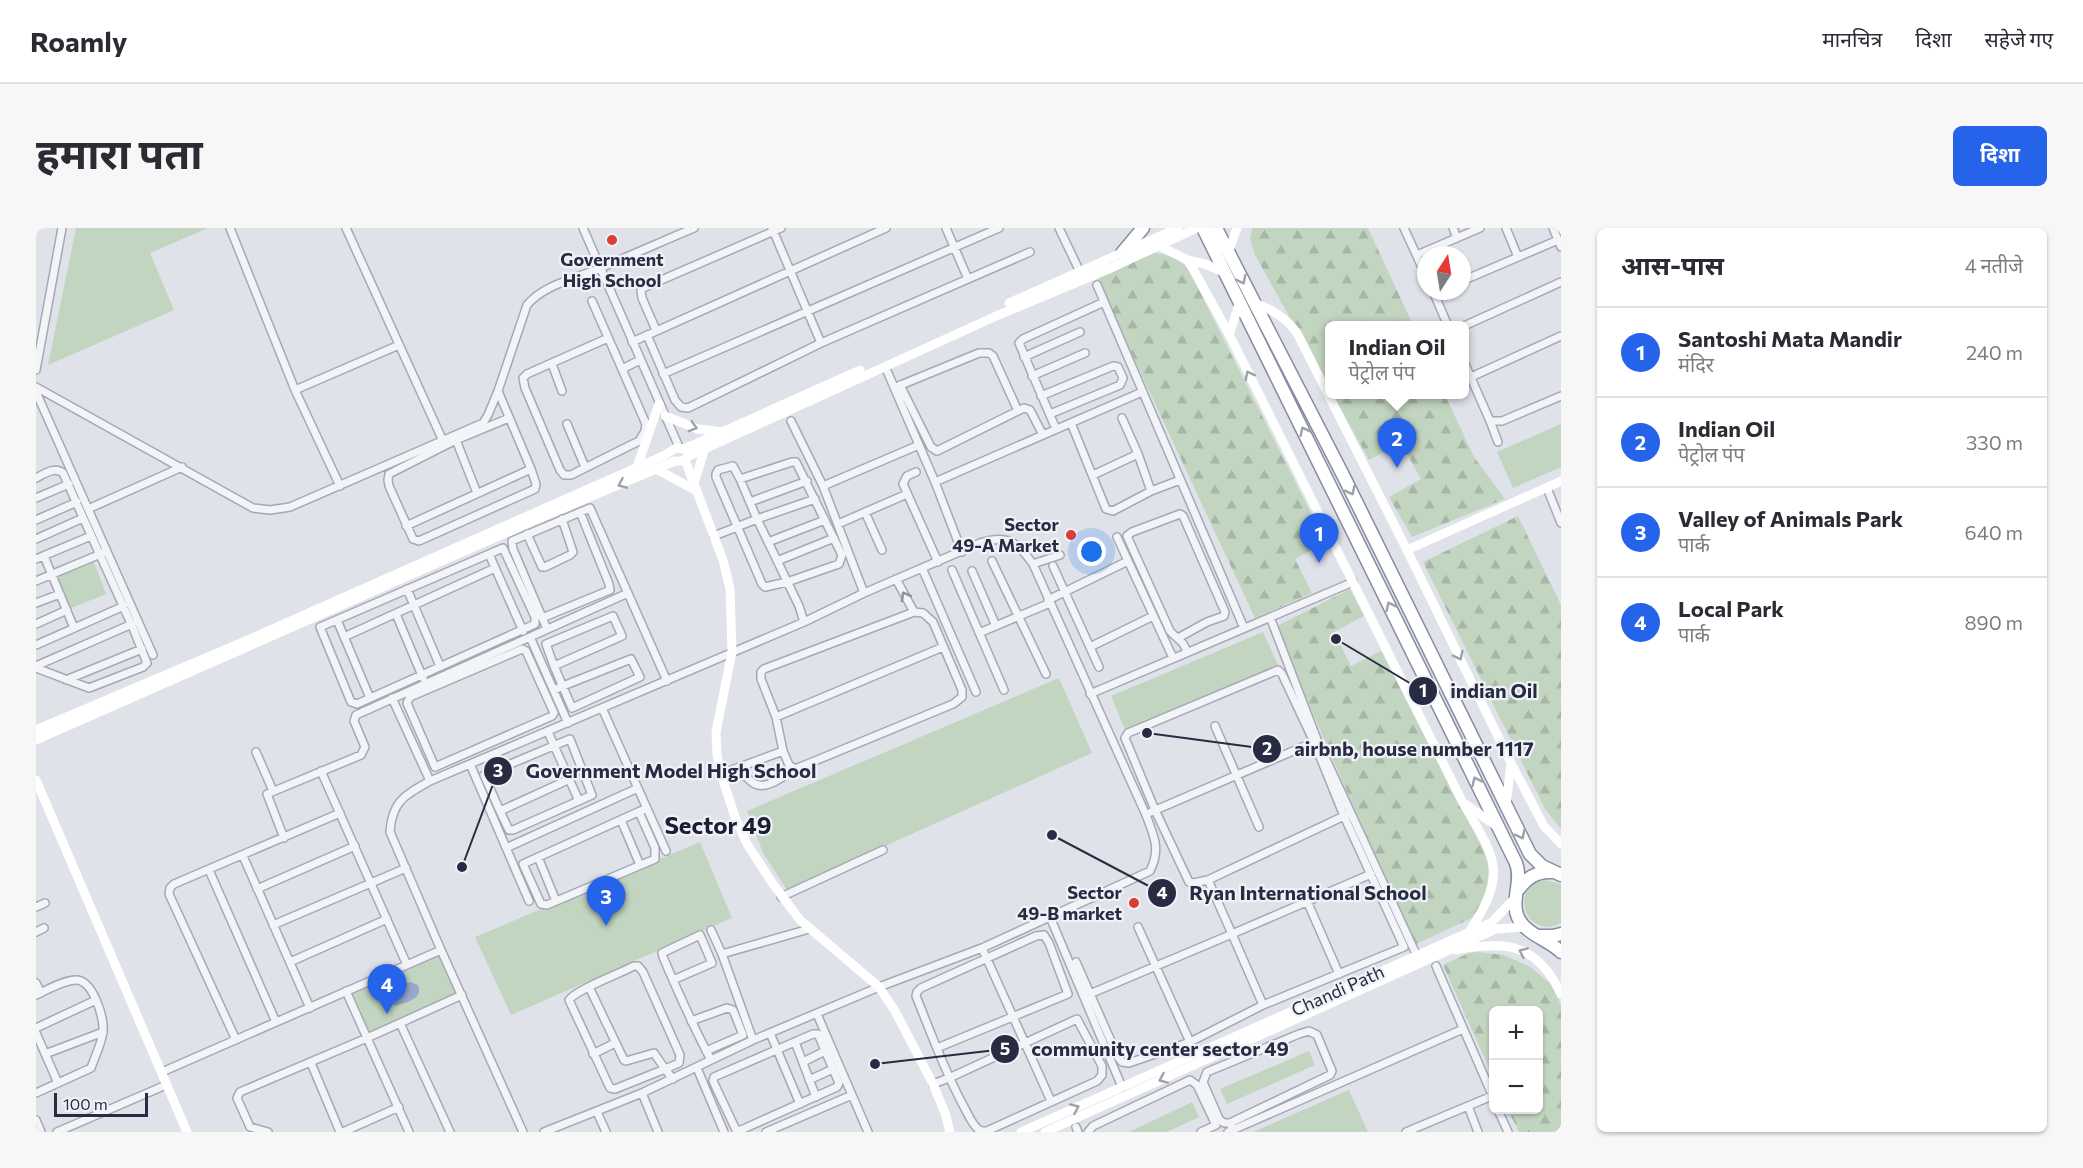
<!DOCTYPE html>
<html lang="hi">
<head>
<meta charset="utf-8">
<style>
  :root { --surface:#fff; --page:#f7f7f7; --text:#2b2b33; --muted:#7c7c81; --line:#e1e1e2; --accent:#2563eb }
  body { margin:0; font-family:Commissioner,"Noto Sans Devanagari",sans-serif; background:var(--page); color:var(--text) }
  .controls { position:absolute; right:18px; bottom:18px; display:grid; overflow:hidden; border-radius:9px; box-shadow:0 2px 4px #0004 }
  .controls button { width:54px; height:54px; display:grid; place-items:center; padding:0; border:0; border-bottom:2px solid var(--line); background:var(--surface); color:var(--text); font:30px sans-serif }
  .compass { position:absolute; left:1381px; top:18px; width:54px; height:54px; border-radius:50%; background:var(--surface); box-shadow:0 2px 4px #0004; rotate:12deg }
  .scale { position:absolute; left:18px; bottom:15px; width:94px; box-sizing:border-box; padding-left:6px; border:3px solid #272c43; border-top:0; font-size:16px; line-height:21px; white-space:nowrap; color:#272c43; -webkit-text-stroke:4px #f0f2f7; paint-order:stroke }
  .you { position:absolute; left:1056px; top:324px; width:21px; height:21px; margin:-15px; border:4px solid #fff; border-radius:50%; background:#1a73e8; box-shadow:0 0 0 9px #1a73e833 }
  .badge { display:grid; place-items:center; width:39px; height:39px; border-radius:50%; background:var(--accent); color:#fff; font-size:20px; font-weight:700 }
  .pin { position:absolute; translate:-50% -50px; filter:drop-shadow(0 2px 3px #0008) }
  .pin::after { content:''; position:absolute; top:32px; width:21px; height:18px; background:inherit; clip-path:polygon(0 0,100% 0,50% 100%) }
  .popup { position:absolute; left:1289px; top:93px; width:144px; height:78px; box-sizing:border-box; display:grid; place-content:center; border-radius:9px; background:var(--surface); filter:drop-shadow(0 2px 4px #0005); font-size:20px; white-space:nowrap; color:var(--muted) }
  .popup b { font-size:22px; color:var(--text) }
  .popup::after { content:''; position:absolute; left:50%; top:100%; margin-left:-12px; border:12px solid transparent; border-top-color:var(--surface) }
  .list { margin:0; padding:0; list-style:none }
  h2 { display:flex; justify-content:space-between; align-items:center; height:78px; margin:0; padding:0 24px; font-size:26px }
  h2 small { font-size:20px; font-weight:400; color:var(--muted) }
  .list li { display:grid; grid-template-columns:39px 1fr auto; gap:18px; align-items:center; box-sizing:border-box; height:90px; padding:0 24px; border-top:2px solid var(--line) }
  .list b { display:block; font-size:22px; white-space:nowrap }
  .list p { margin:0; font-size:20px; white-space:nowrap; color:var(--muted) }
  .list em { font-size:20px; font-style:normal; color:var(--muted) }
  .map { position:relative; flex:none; width:1525px; height:904px; overflow:hidden; border-radius:9px }
  header { display:flex; align-items:center; gap:36px; box-sizing:border-box; height:84px; padding:0 30px; background:var(--surface); border-bottom:2px solid var(--line) }
  header strong { font-size:28px }
  nav { display:flex; gap:33px; margin-inline-start:auto; font-size:21px }
  .intro { display:flex; align-items:center; justify-content:space-between; box-sizing:border-box; height:144px; padding:0 36px }
  h1 { margin:0; font-size:42px }
  .button { padding:15px 27px; border-radius:9px; background:var(--accent); color:#fff; font-size:21px; font-weight:700 }
  main { display:flex; gap:36px; padding:0 36px }
  aside { flex:1; background:var(--surface); border-radius:9px; box-shadow:0 2px 4px #0004 }
  .map>svg:first-child { display:block }
</style>
</head>
<body>
<header>
<strong>Roamly</strong>
<nav><a>मानचित्र</a><a>दिशा</a><a>सहेजे गए</a></nav>
</header>
<div class="intro"><h1>हमारा पता</h1><a class="button">दिशा</a></div>
<main>
<div class="map">
<svg width="1525" height="904" viewBox="0 0 1525 904">
  <defs>
    <pattern id="forest-firs" width="22" height="20" patternUnits="userSpaceOnUse" patternTransform="scale(1.5)"><rect width="22" height="20" fill="#c2d5c0"/><path d="M5 1l3.5 6h-7zM16 11l3.5 6h-7z" fill="#a7b7a6"/></pattern>
  </defs>
  <rect width="100%" height="100%" fill="#e0e2ea"/>
  <path fill="#c2d5c0" d="M40 0H172L114 25 138 82 12 137Z
    M1525 196V239L1477 260 1461 224Z
    M58 334 70 366 33 381 20 349Z
    M1227 404 1242 437 1089 502 1075 468Z
    M1023 450 1056 525 751 662 727 625 711 583Z
    M664 614 696 690 475 787 439 709Z
    M1509 652 1525 656V695C1490 713 1471 659 1509 652Z
    M404 727 422 766 333 806 316 764Z
    M1273 823 1279 837 1191 876 1184 861Z
    M1313 862 1332 904H1217Z
    M1156 874 1163 889 1131 904H1093Z"/>
  <path fill="url(#forest-firs)" d="M1216 0H1332L1377 97 1294 98 1293 160 1219 27 1214 11Z
    M1118 25C1132 26 1143 31 1153 42L1290 315 1259 331 1276 365 1219 390 1060 49Z
    M1297 167H1409L1438 229 1469 271 1376 309 1353 269 1385 251 1365 215 1333 232Z
    M1482 288 1525 377V601L1509 581 1387 334Z
    M1314 361 1328 388 1298 404 1315 438 1345 423 1453 633 1451 665 1438 689 1378 717 1239 399Z
    M1441 724 1468 727 1493 738 1515 756 1525 777V904H1483L1472 882H1502V782H1458L1457 849 1407 737 1433 725Z"/>
  <path fill="#98a9ce" d="M374 754 382 757C388 771 370 774 360 778L354 775 352 768 355 761Z"/>
  <g fill="none" stroke-linecap="round" stroke-linejoin="round">
    <defs>
      <path id="street" d="M194 0 259 162 304 258
        M310 0 407 213
        M547 0 643 219
        M736 0 785 115
        M910 0 932 51
        M1023 0 1044 44
        M1368 0 1390 48
        M1417 0 1421 10
        M1470 0 1482 29
        M1517 0 1525 19
        M1381 27 1444 0
        M1426 53 1522 12
        M1061 57 1208 400
        M1397 63 1412 98
        M556 73 586 141 604 132
        M1428 98 1525 54
        M620 102 606 70 605 63 607 60 745 0
        M611 107 639 172 645 179 652 180 785 115 994 24
        M572 110 491 146 487 150 489 160 524 242 528 247H535L603 213 609 203 610 196 586 141
        M596 114 850 0
        M988 129 1044 104
        M1428 134 1454 193H1466L1525 168
        M516 136 526 163
        M0 142 26 0
        M851 143 899 254 926 324
        M627 146 963 0
        M996 148 1049 125
        M1435 149 1525 108
        M864 157 895 219 901 223 988 180 994 182 1007 207
        M0 159 217 280 234 282 254 279 447 195 452 187 462 163 491 77C509 56 539 51 564 40 596 27 627 13 658 0
        M860 159 943 125H953L957 128 982 183
        M259 162 363 117
        M0 164 117 427
        M1005 168 1077 138 1082 139 1087 150 1084 157 1014 186
        M473 190 420 212 353 246 352 252 353 258 377 311 383 313 499 261 500 256 495 241
        M1086 190 1102 226
        M755 193 787 258 828 365
        M1454 193 1462 214
        M1035 195 1070 281 1077 283 1115 263 1144 252
        M531 196 549 239
        M1020 201 983 115 987 111 1068 74
        M420 212 441 265
        M880 244 871 248 867 256 902 334
        M1057 247 1102 226 1115 263
        M0 250C8 246 19 238 27 245L97 400 111 435 107 439 53 460 0 440
        M899 254 1106 164
        M787 258 883 217
        M1511 260 1525 295
        M0 270 33 256
        M714 274 771 253
        M52 281 146 239
        M829 284 846 322
        M0 292 41 274
        M802 296 871 266
        M370 298 495 241 462 163
        M491 306 506 339H509L534 327 537 324 526 291
        M678 308 721 291 704 251 756 234H760L806 327 803 336 751 354 729 359 726 356 680 249V246L682 242 697 238 704 251
        M1081 309 1137 430
        M0 311 47 290
        M732 314 789 292
        M467 320 499 389V396L321 476 315 474 284 399Z
        M453 326 487 403
        M8 328 38 400
        M0 331 55 308
        M741 333 798 310
        M956 333 1010 446
        M997 336 1024 327
        M1017 338 1063 439
        M886 340 940 464
        M916 342 968 462
        M936 343 960 398
        M860 351 878 384
        M0 353 67 325
        M371 361 404 438
        M1012 372 1092 333
        M0 375 24 366
        M878 384 887 385 897 394 926 462V469L917 476 764 539 759 541 753 537 747 523 740 489 725 451V444L728 441Z
        M360 386 387 450
        M1234 389 1282 514 1381 728
        M506 390 574 362 573 356 544 284
        M301 392 334 470
        M768 394 763 378 721 291 779 271
        M0 396 31 382
        M511 401 477 321 476 313 554 280 631 453
        M943 405 1014 375
        M308 409 459 340
        M494 409 532 495
        M1142 410 1171 394 1188 388 1189 384 1147 288 1144 286 1096 304 1091 308 1134 403C1142 412 1147 412 1151 424
        M0 417 88 378
        M1054 419 1117 388
        M486 421 490 423 518 485 516 488 399 539 371 475 374 469Z
        M0 438 96 396
        M30 452 106 421
        M518 462 527 458 595 431 604 449 536 480 518 438 586 408 577 388 510 416 518 438
        M1054 466 1317 354
        M356 470 394 553
        M566 480 630 623
        M740 489 907 419
        M1179 498 1223 599
        M512 504 543 573
        M220 524 237 563
        M434 536 493 673
        M701 540C707 545 713 553 719 556 732 562 749 547 759 541
        M285 543 371 737
        M685 546 747 523
        M464 583 473 602H477L556 567 534 511 448 547 464 583 534 551
        M603 584 619 620V631L511 677 505 676 487 636 611 580
        M1115 584 1278 514 1308 588 1310 587
        M585 592 604 637
        M248 610 231 566 325 527 329 519 318 493 320 487 592 365
        M470 620 602 560
        M207 628 274 780
        M502 629 520 673
        M173 642 240 794
        M221 661 319 618
        M745 669 847 622
        M1271 673 1303 746
        M0 679 9 675
        M1014 689 1086 859
        M237 697 370 640
        M1102 699 1154 814
        M675 702 686 726 717 812
        M0 704 8 700
        M946 720 1015 873
        M686 726 773 701
        M254 734 351 691
        M1040 734 1082 829 1086 834 1093 835 1154 814 1227 777 1196 706 1335 646
        M1400 738 1458 871
        M637 752 676 735 664 707 626 725 627 729C642 764 657 798 675 832
        M0 755 5 765
        M553 759 588 832 590 833 618 825 629 841 579 861 574 860 533 772C539 762 585 745 598 738H602L607 744 644 827 643 835 629 841 637 851
        M310 763 373 904
        M0 767C11 762 28 752 40 752 57 752 68 789 67 803 66 815 59 828 55 840L0 865
        M1049 768 1196 706 1172 652
        M1227 777 1368 719 1308 588 1172 652 1157 655 1153 654 1119 582 1089 510 1092 505 1242 442 1246 446 1278 514
        M781 786 832 904
        M655 793 691 780 697 782 707 807 670 823
        M364 795 414 904
        M0 800 60 772
        M0 805 22 855
        M734 805 764 876
        M777 806H782L803 855 801 859 705 902H700L677 853 678 849Z
        M200 812 133 666 134 660 138 656 304 585
        M759 814 780 869
        M9 826 67 804
        M557 826 579 815
        M767 834 789 823
        M275 835 304 904
        M661 840 688 904
        M126 844 405 722
        M773 852 797 841
        M897 856 913 850 1041 791 1066 838V847L1061 853 951 903C947 903 945 904 942 901 935 895 931 884 927 877 908 842 895 805 880 768L881 764 885 760 1000 708 1008 707 1013 715 1032 766 901 820
        M606 865 622 904
        M1462 882 1472 904
        M561 884 570 904
        M0 892 5 904
        M1194 895 1294 847 1296 843 1281 807 1273 803 1263 806 1171 844 1167 854 1183 891 1188 895H1194L1197 902
        M1040 899 1042 904
        M21 904 130 857
        M232 904 214 899 201 870 204 864 331 810 426 767
        M307 904 363 879
        M487 904 405 722 354 604C356 573 369 567 394 553L768 394 828 365 944 315C972 306 981 314 997 336L1110 587C1118 608 1125 621 1114 643L946 720 843 759 717 812 606 865 508 904
        M730 904 816 867
        M1052 904 1057 898 1154 852 1161 857 1180 897 1165 904
        M1192 904 1427 801
        M1370 904 1432 878
        M1442 904 1432 878 1456 868"/>
      <path id="highway" d="M1167 0 1480 635C1488 656 1470 678 1487 697 1496 708 1514 713 1525 724
        M1180 0 1308 249 1494 626 1506 638 1525 647
        M1086 25 1107 0
        M1483 661C1491 649 1502 643 1516 644
        M1504 708H1517L1525 706"/>
    </defs>
    <use href="#street" stroke="#a5a8b5" stroke-width="10"/>
    <use href="#highway" stroke="#868ca2" stroke-width="15"/>
    <use href="#street" stroke="#f3f4f8" stroke-width="7"/>
    <path stroke="#fff" stroke-width="9" d="M1123 18 1152 32 1194 108 1427 575C1460 631 1472 645 1433 704
      M1192 25 1201 0
      M1152 32 1169 36 1190 45
      M973 75 1142 0
      M1218 75C1237 82 1249 89 1261 105L1371 322 1475 535 1508 598 1525 616
      M1193 107 1204 73
      M629 188 662 201 687 204
      M649 232 687 332 694 361 696 424 680 504 681 527 685 546 699 589 711 616 737 656 764 692 843 759 859 783 897 856 909 885 914 904
      M601 239 623 176
      M620 241 661 263
      M658 255 669 220
      M1371 322 1525 253
      M0 502 205 415 629 227 640 220 647 221 657 217 824 142
      M0 512 497 293 639 233H647L651 229 958 89 1075 40 1161 0
      M0 552 151 904
      M1429 576 1462 599
      M1470 578 1475 535
      M1420 722C1471 712 1501 716 1525 766
      M985 904 1456 694 1479 670
      M1009 904 1460 701 1488 699"/>
    <use href="#highway" stroke="#fff" stroke-width="12"/>
  </g>
  <defs><path id="oneway-chevron" d="M-2-3.5L2.5 0L-2 3.5" fill="none" stroke-width="1.6" stroke-linecap="round" stroke-linejoin="round" transform="scale(1.5)"/></defs>
  <g stroke="#9ea0aa">
    <use href="#oneway-chevron" transform="translate(1206 52) rotate(63)"/>
    <use href="#oneway-chevron" transform="translate(1213 147) rotate(-117)"/>
    <use href="#oneway-chevron" transform="translate(657 199) rotate(16)"/>
    <use href="#oneway-chevron" transform="translate(1268 203) rotate(-116)"/>
    <use href="#oneway-chevron" transform="translate(586 256) rotate(157)"/>
    <use href="#oneway-chevron" transform="translate(1315 263) rotate(64)"/>
    <use href="#oneway-chevron" transform="translate(1354 378) rotate(-116)"/>
    <use href="#oneway-chevron" transform="translate(1423 428) rotate(64)"/>
    <use href="#oneway-chevron" transform="translate(1440 553) rotate(-116)"/>
    <use href="#oneway-chevron" transform="translate(1485 607) rotate(64)"/>
    <use href="#oneway-chevron" transform="translate(1487 724) rotate(-156)"/>
    <use href="#oneway-chevron" transform="translate(1127 851) rotate(156)"/>
    <use href="#oneway-chevron" transform="translate(1039 880) rotate(-24)"/>
  </g>
  <use stroke="#8d909e" href="#oneway-chevron" transform="translate(869 368) rotate(-119)"/>
  <g fill="#da3c3a" stroke="#f0f2f7" stroke-width="2">
    <circle cx="576" cy="12" r="6"/>
    <circle cx="1035" cy="307" r="6"/>
    <circle cx="1098" cy="675" r="6"/>
  </g>
  <g text-anchor="middle" stroke-width="4.5" stroke-linejoin="round" paint-order="stroke">
    <g font-size="18" font-weight="bold" fill="#272c43" stroke="#f0f2f7" text-anchor="end">
      <text x="576" y="38" text-anchor="middle">Government<tspan x="576" dy="21">High School</tspan></text>
      <text x="1023" y="303">Sector<tspan x="1023" dy="21">49-A Market</tspan></text>
      <text x="1086" y="671">Sector<tspan x="1086" dy="21">49-B market</tspan></text>
    </g>
    <g font-size="18" fill="#272c43" stroke="#f0f2f7">
      <text transform="translate(1302 763) rotate(-24)" y="6">Chandi Path</text>
    </g>
    <g font-size="24" font-weight="bold" fill="#191e34" stroke="#f0f2f7">
      <text x="682" y="606">Sector 49</text>
    </g>
  </g>
  <path fill="none" stroke="#272c43" stroke-width="2" d="M1300 411L1387 463M1111 505L1231 521M426 639L462 543M1016 607L1126 665M839 836L969 821"/>
  <g fill="#272c43" stroke="#f0f2f7" stroke-width="2">
    <circle cx="1300" cy="411" r="6"/>
    <circle cx="1111" cy="505" r="6"/>
    <circle cx="426" cy="639" r="6"/>
    <circle cx="1016" cy="607" r="6"/>
    <circle cx="839" cy="836" r="6"/>
    <circle cx="1387" cy="463" r="15"/>
    <circle cx="1231" cy="521" r="15"/>
    <circle cx="462" cy="543" r="15"/>
    <circle cx="1126" cy="665" r="15"/>
    <circle cx="969" cy="821" r="15"/>
  </g>
  <g font-size="18" text-anchor="middle" font-weight="bold" fill="#fff">
    <text x="1387" y="469">1</text>
    <text x="1231" y="527">2</text>
    <text x="462" y="549">3</text>
    <text x="1126" y="671">4</text>
    <text x="969" y="827">5</text>
  </g>
  <g font-size="20" text-anchor="middle" font-weight="bold" fill="#272c43" stroke="#f0f2f7" stroke-width="4.5" stroke-linejoin="round" paint-order="stroke">
    <text x="1458" y="470">indian Oil</text>
    <text x="1378" y="528">airbnb, house number 1117</text>
    <text x="635" y="550">Government Model High School</text>
    <text x="1272" y="672">Ryan International School</text>
    <text x="1124" y="828">community center sector 49</text>
  </g>
</svg>
<div class="controls">
<button>+</button>
<button>−</button>
</div>
<svg class="compass" viewBox="-18 -18 36 36"><path d="M0-13l5 13h-10z" fill="#e53935"/><path d="M0 13l5-13h-10z" fill="#7c7c81"/></svg>
<div class="scale">100 m</div>
<div class="you"></div>
<div class="pin badge" style="left:1283px;top:335px">1</div>
<div class="pin badge" style="left:1361px;top:240px">2</div>
<div class="popup"><b>Indian Oil</b>पेट्रोल पंप</div>
<div class="pin badge" style="left:570px;top:698px">3</div>
<div class="pin badge" style="left:351px;top:786px">4</div>
</div>
<aside>
<h2>आस-पास<small>4 नतीजे</small></h2>
<ul class="list">
<li><span class="badge">1</span><div><b>Santoshi Mata Mandir</b><p>मंदिर</p></div><em>240 m</em></li>
<li><span class="badge">2</span><div><b>Indian Oil</b><p>पेट्रोल पंप</p></div><em>330 m</em></li>
<li><span class="badge">3</span><div><b>Valley of Animals Park</b><p>पार्क</p></div><em>640 m</em></li>
<li><span class="badge">4</span><div><b>Local Park</b><p>पार्क</p></div><em>890 m</em></li>
</ul>
</aside>
</main>
</body>
</html>
